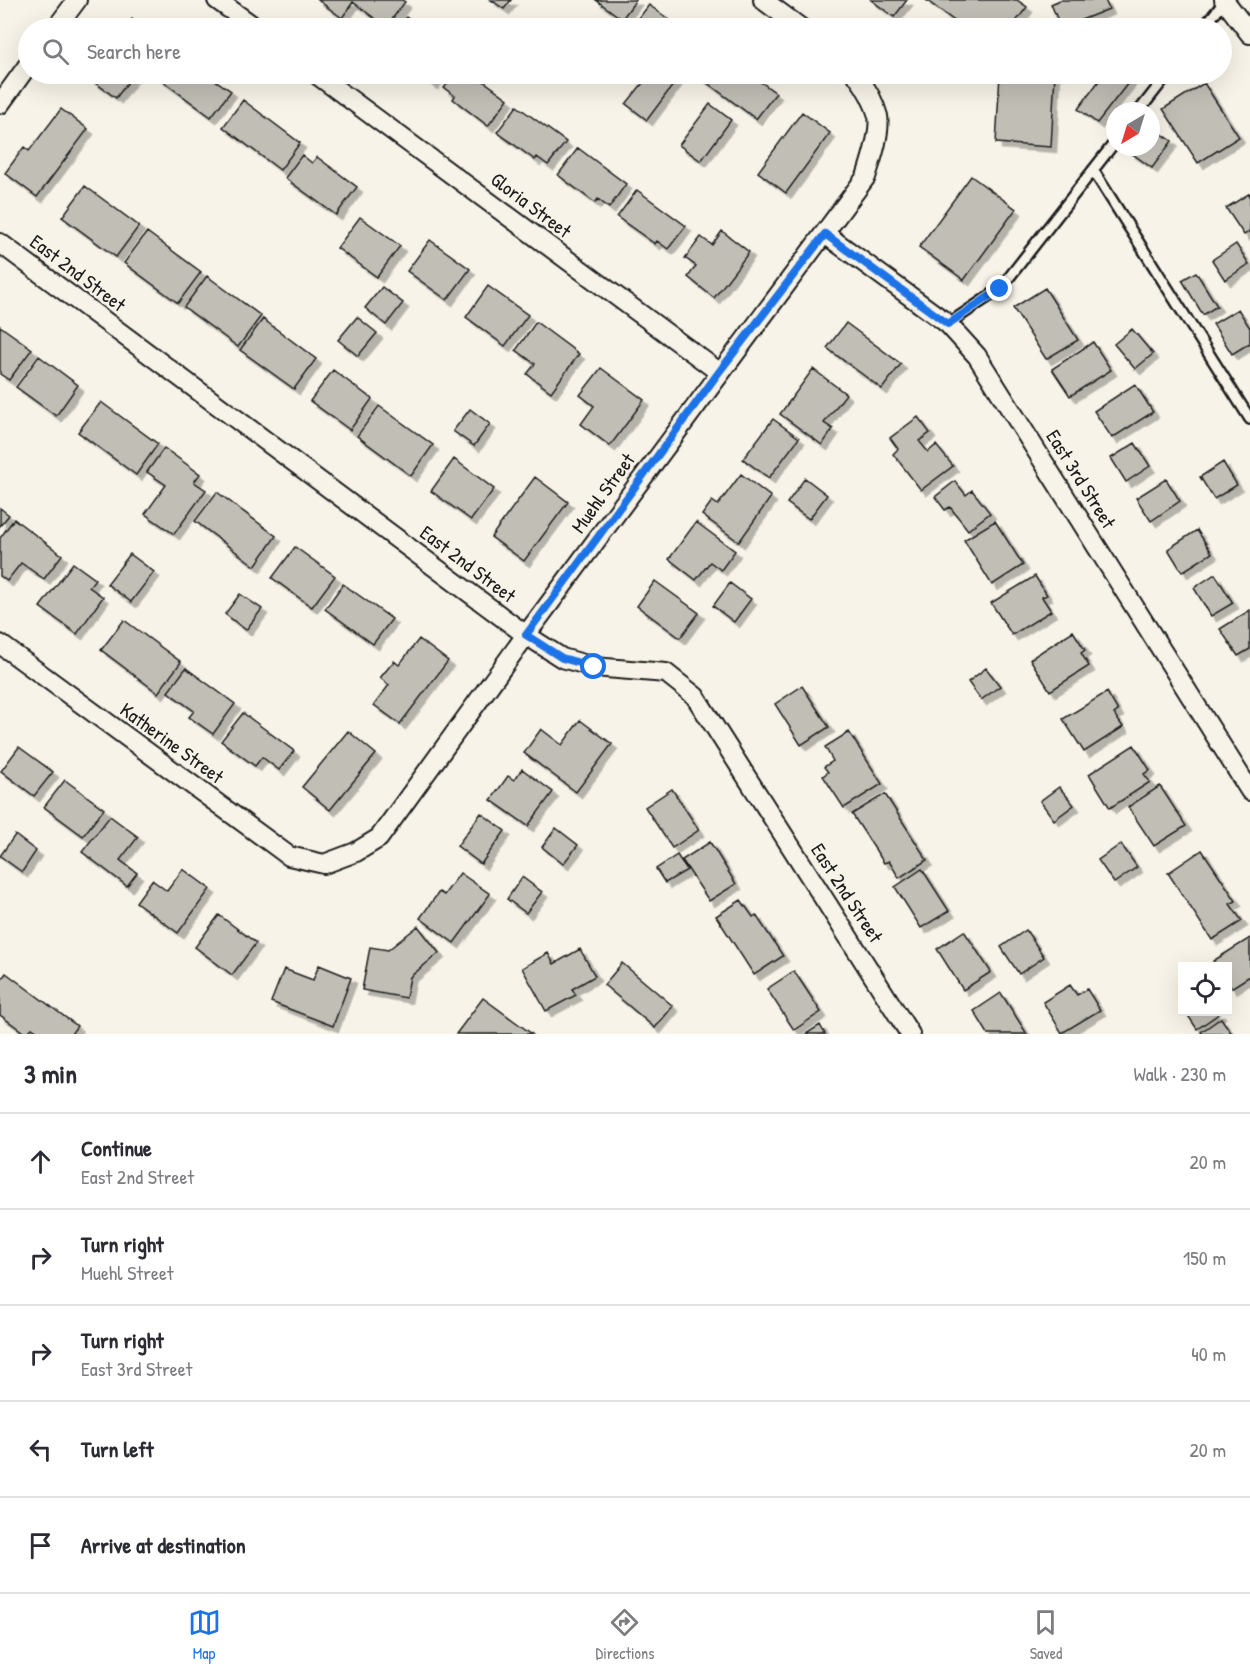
<!DOCTYPE html>
<html lang="en">
<head>
<meta charset="utf-8">
<style>
  :root { --surface:#fff; --page:#f7f7f7; --text:#2b2b33; --muted:#7c7c81; --line:#e1e1e2; --accent:#1a73e8 }
  body { margin:0; font-family:"Patrick Hand",sans-serif; background:var(--page); color:var(--text) }
  .controls { position:absolute; right:18px; bottom:18px; display:grid; overflow:hidden; border-radius:0px; box-shadow:0 6px 24px #0002 }
  .controls button { width:54px; height:54px; display:grid; place-items:center; padding:0; border:0; border-bottom:2px solid var(--line); background:var(--surface); color:var(--text); font:30px sans-serif }
  .compass { position:absolute; left:1106px; top:102px; width:54px; height:54px; border-radius:50%; background:var(--surface); box-shadow:0 6px 24px #0002; rotate:218deg }
  .stop { position:absolute; width:18px; height:18px; margin:-14px; border:4px solid #1a73e8; border-radius:50%; background:#fff }
  .stop.end { background:#1a73e8; border-color:#fff; box-shadow:0 2px 6px #0008 }
  .list { margin:0; padding:0; list-style:none }
  h2 { display:flex; justify-content:space-between; align-items:center; height:78px; margin:0; padding:0 24px; font-size:26px }
  h2 small { font-size:20px; font-weight:400; color:var(--muted) }
  .list li { display:grid; grid-template-columns:39px 1fr auto; gap:18px; align-items:center; box-sizing:border-box; height:96px; padding:0 24px; border-top:2px solid var(--line) }
  .list b { display:block; font-size:22px; white-space:nowrap }
  .list p { margin:0; font-size:20px; white-space:nowrap; color:var(--muted) }
  .list em { font-size:20px; font-style:normal; color:var(--muted) }
  .icon { flex:none; width:33px; height:33px; fill:none; stroke:currentColor; stroke-width:2; stroke-linecap:round; stroke-linejoin:round }
  .map { position:relative; flex:none; width:1250px; height:1034px; overflow:hidden }
  .search { position:absolute; background:var(--surface); box-shadow:0 6px 24px #0002; left:18px; right:18px; top:18px; height:66px; display:flex; align-items:center; gap:15px; box-sizing:border-box; padding:0 21px; border-radius:33px; color:var(--muted); font-size:22px }
  .sheet { height:558px; background:var(--surface) }
  nav { display:flex; justify-content:space-around; align-items:center; box-sizing:border-box; height:84px; border-top:2px solid var(--line); background:var(--surface); font-size:16px; color:var(--muted) }
  nav a { display:grid; justify-items:center; gap:3px }
  nav .on { color:var(--accent) }
  .map>svg:first-child { display:block }
</style>
</head>
<body>
<div class="map">
<svg width="1250" height="1034" viewBox="0 0 1250 1034">
  <defs>
    <filter id="shadow"><feDropShadow dx="5.5" dy="5.5" stdDeviation="0" flood-color="#0004"/></filter>
  </defs>
  <rect width="100%" height="100%" fill="#f7f3e8"/>
  <filter id="ink" filterUnits="userSpaceOnUse"><feTurbulence type="fractalNoise" baseFrequency=".0167" numOctaves="2"/><feDisplacementMap in="SourceGraphic" scale="12" xChannelSelector="R" yChannelSelector="G"/><feConvolveMatrix kernelMatrix="1 2 1 2 8 2 1 2 1" color-interpolation-filters="sRGB"/></filter>
  <g filter="url(#ink)">
    <path fill="#c0beb5" stroke="#1c1c1c" stroke-width="1.5" filter="url(#shadow)" d="M318 0H402L405 2 386 27 353 2 342 18Z
      M491 0H511L504 9Z
      M596 0H636L622 19Z
      M871 0H907L894 17Z
      M926 0H1017L1027 7 1011 28H964Z
      M1060 0H1105L1109 9 1061 28 1051 4Z
      M649 5 681 28H631Z
      M406 17 422 28H397Z
      M132 19 145 28H125Z
      M92 74H134L116 98 89 78Z
      M164 74H206L231 91 211 117 160 79Z
      M418 74H440L432 84Z
      M455 74H474L508 99 488 126 453 99 455 96 444 88Z
      M650 74H666L676 81 647 120 626 104Z
      M699 74H750L776 93 756 119 698 76Z
      M1000 74H1055L1051 147 996 143Z
      M1104 74H1135L1097 123 1078 109Z
      M1204 83 1239 137 1198 163 1163 109Z
      M243 100 300 143 280 170 223 127Z
      M710 104 731 120 701 161 679 145Z
      M517 106 566 142 548 165 537 157 535 160 497 132Z
      M61 109 88 129 37 197 5 173 24 147 29 151Z
      M802 112 830 133 786 193 758 172Z
      M1151 126 1172 141 1152 168 1130 152 1134 147H1151Z
      M578 148 626 184 609 208 598 199 595 203 558 175Z
      M302 155 312 163 317 157 357 187 336 215 285 178Z
      M971 176 1016 209 964 280 919 247Z
      M85 186 139 226 116 257 62 217Z
      M637 190 686 226 668 249 657 241 655 244 617 217Z
      M1250 193V231L1244 235 1226 208Z
      M360 217 400 246 377 277 337 248Z
      M722 231 749 252 714 298 688 277 696 266 685 258 701 237 712 245Z
      M147 232 201 272 178 303 124 263Z
      M430 240 470 269 447 300 407 271Z
      M1236 244 1249 264 1225 280 1212 260Z
      M1196 272 1217 306 1203 315 1182 280Z
      M207 276 261 316 238 347 184 307Z
      M488 286 528 315 505 346 466 317Z
      M382 287 403 303 386 325 365 308Z
      M1045 288 1078 340 1046 359 1013 308Z
      M1238 309 1250 328V343L1232 354 1213 324Z
      M357 317 377 333 358 356 338 340Z
      M263 319 316 359 294 389 240 350Z
      M536 322 579 354 551 392 527 374 535 364 516 350Z
      M846 323 901 364 882 389 827 348Z
      M0 326 32 349 9 380 0 374Z
      M1132 329 1153 354 1135 369 1114 344Z
      M1093 342 1111 370 1070 396 1052 369Z
      M39 356 78 385 56 416 16 387Z
      M601 368 644 400 610 446 581 424 594 406 580 395Z
      M813 369 846 394 824 423 833 429 822 445 780 414Z
      M333 370 372 399 350 430 310 401Z
      M1135 384 1153 412 1112 438 1094 411Z
      M101 402 158 444 136 475 78 432Z
      M379 406 433 445 411 476 357 436Z
      M470 409 490 424 474 446 453 431Z
      M918 417 930 433 919 441 928 452 936 445 953 466 921 490 893 454 898 449 890 438Z
      M773 419 799 438 769 478 743 459Z
      M1135 443 1150 466 1126 482 1111 458Z
      M164 448 200 474 194 482 206 490 174 534 145 514 166 485 147 472Z
      M454 459 494 489 471 520 431 491Z
      M1223 462 1237 485 1214 499 1200 477Z
      M741 474 771 497 739 542 702 515 712 501 718 505Z
      M535 477 568 502 524 561 491 537Z
      M805 478 827 495 809 519 787 503Z
      M1166 479 1180 501 1151 521 1136 498Z
      M955 481 966 495 972 490 990 513 968 530 950 507 945 510 935 497Z
      M217 492 276 536 255 566 195 521Z
      M0 508 9 515 0 526Z
      M14 519 62 555 44 579 21 563 7 581 0 576V538Z
      M995 521 1023 565 992 585 964 540Z
      M696 522 735 551 721 570 710 562 696 580 669 559Z
      M1197 530 1212 553 1182 572 1168 549Z
      M295 547 335 576 312 607 272 578Z
      M130 554 154 572 131 602 107 584Z
      M73 563 95 579 89 587 103 597 77 634 40 607Z
      M1215 574 1233 603 1211 616 1194 588Z
      M1035 576 1047 595 1042 597 1051 611 1012 635 991 603Z
      M655 581 699 613 680 638 637 606Z
      M730 583 751 599 734 622 713 606Z
      M343 584 392 619 373 644 325 609Z
      M240 594 262 609 246 630 225 614Z
      M1250 610V649L1238 656 1220 629Z
      M124 620 181 662 158 693 101 650Z
      M1073 631 1085 650 1081 653 1089 666 1050 691 1030 659Z
      M419 639 448 661 400 724 374 705 389 685 380 678 394 661 399 665Z
      M186 668 235 704 213 734 189 717 194 711 168 692Z
      M986 668 1000 686 981 700 968 682Z
      M802 686 829 727 801 745 775 704Z
      M1107 692 1118 711 1114 714 1123 727 1084 752 1063 719Z
      M243 713 294 751 279 770 262 757 255 766 221 741Z
      M580 720 612 744 576 792 524 753 541 729 562 745Z
      M348 731 376 754 330 810 302 787Z
      M849 732 882 784 844 808 823 776 828 772 824 767 833 761 825 747Z
      M1134 745 1150 770 1144 774 1150 782 1110 808 1089 774Z
      M19 747 53 772 34 796 1 771Z
      M522 769 553 792 528 826 491 800 508 776 514 780Z
      M65 780 104 809 83 836 44 807Z
      M1160 786 1186 826 1154 846 1128 807Z
      M1059 787 1074 805 1054 820 1040 801Z
      M672 789 699 830 672 848 645 807Z
      M885 794 927 860 899 878 889 861 884 863 852 814Z
      M481 813 505 831 481 864 457 846Z
      M110 816 138 837 120 860 137 873 127 886 82 852Z
      M556 828 578 845 563 864 542 847Z
      M15 835 36 851 22 872 0 856Z
      M710 842 736 884 709 901 682 860Z
      M1121 844 1137 867 1114 883 1098 860Z
      M1202 850 1236 901 1230 904 1242 921 1212 940 1168 873Z
      M677 855 687 870 665 883 656 869Z
      M183 869 210 889 178 933 136 902 152 880 167 891Z
      M922 869 949 911 921 928 895 887Z
      M460 873 490 894 454 943 420 918 439 892 444 895Z
      M522 877 542 892 526 913 507 899Z
      M741 900 753 917 756 915 783 956 754 975 716 916Z
      M219 915 256 943 232 975 195 947Z
      M418 926 439 953 410 977 406 998 362 990 370 947 388 950Z
      M1026 930 1044 957 1019 974 1001 947Z
      M964 931 991 972 963 990 937 949Z
      M1250 938V976L1231 988 1228 983V966H1217L1213 961Z
      M580 949 595 976 572 989 576 995 546 1011 522 968 548 953 554 964Z
      M622 963 673 1006 655 1028 604 985Z
      M319 965 351 978 333 1026 271 1002 284 969 313 980Z
      M794 971 821 1012 794 1030 767 989Z
      M6 973 77 1026 71 1034H41L32 1028 26 1034 0 1015V981Z
      M1070 985 1077 995 1087 989 1100 1010 1062 1033 1043 1002Z
      M1001 993 1027 1034H988L974 1011Z
      M483 998 532 1034H456Z
      M1185 1011H1219L1220 1013 1197 1029Z
      M1221 1018 1232 1034H1203L1201 1032Z
      M820 1025 825 1034H806Z"/>
    <g fill="none" stroke-linecap="round" stroke-linejoin="round">
      <defs>
        <path id="service" d="M1203 28 1225 1
          M1139 111 1168 74
          M1093 170 1250 419
          M948 324 1000 289 1115 142"/>
        <path id="minor" d="M217 0 256 28
          M763 0 801 28
          M1224 0 1250 34
          M56 28 77 0
          M316 74 719 372
          M0 104 28 65
          M825 234 948 324 977 356 1250 791
          M0 243 526 635 562 658 594 667 666 673 695 696 910 1034
          M0 644 289 856 324 864 356 852 379 838 526 635 866 177C871 161 881 133 878 116 874 101 865 86 856 74"/>
      </defs>
      <use href="#service" stroke="#1c1c1c" stroke-width="14"/>
      <use href="#minor" stroke="#1c1c1c" stroke-width="22"/>
      <use href="#service" stroke="#f7f3e8" stroke-width="9"/>
      <use href="#minor" stroke="#f7f3e8" stroke-width="18"/>
    </g>
  </g>
  <g fill="none" stroke-linecap="round" stroke-linejoin="round" filter="url(#ink)">
    <path stroke="#1a73e8" stroke-width="8" d="M594 667 562 658 526 635 719 372 825 234 948 324 1000 289"/>
  </g>
  <g text-anchor="middle" stroke-width="5" stroke-linejoin="round" paint-order="stroke">
    <g font-size="20" fill="#1c1c1c" stroke="#f7f3e8">
      <text transform="translate(531 205) rotate(37)" y="7">Gloria Street</text>
      <text transform="translate(78 273) rotate(37)" y="7">East 2nd Street</text>
      <text transform="translate(1081 479) rotate(58)" y="7">East 3rd Street</text>
      <text transform="translate(603 493) rotate(-54)" y="7">Muehl Street</text>
      <text transform="translate(468 564) rotate(37)" y="7">East 2nd Street</text>
      <text transform="translate(172 743) rotate(36)" y="7">Katherine Street</text>
      <text transform="translate(847 893) rotate(57)" y="7">East 2nd Street</text>
    </g>
  </g>
</svg>
<div class="controls">
<button><svg class="icon" aria-label="locate" viewBox="0 0 24 24"><circle cx="12" cy="12" r="6"/><path d="M12 2v4M12 18v4M2 12h4M18 12h4"/></svg></button>
</div>
<svg class="compass" viewBox="-18 -18 36 36"><path d="M0-13l5 13h-10z" fill="#e53935"/><path d="M0 13l5-13h-10z" fill="#7c7c81"/></svg>
<div class="stop" style="left:594px;top:667px"></div>
<div class="stop end" style="left:1000px;top:289px"></div>
<div class="search"><svg class="icon" aria-label="search" viewBox="0 0 24 24"><circle cx="10" cy="10" r="6"/><path d="M15 15l6 6"/></svg>Search here</div>
</div>
<section class="sheet">
<h2>3 min<small>Walk · 230 m</small></h2>
<ul class="list">
<li><svg class="icon" aria-label="ahead" viewBox="0 0 24 24"><path d="M12 20V5M6 11l6-6 6 6"/></svg><div><b>Continue</b><p>East 2nd Street</p></div><em>20 m</em></li>
<li><svg class="icon" aria-label="right" viewBox="0 0 24 24"><path d="M7 20v-9h11M14 6l5 5-5 5"/></svg><div><b>Turn right</b><p>Muehl Street</p></div><em>150 m</em></li>
<li><svg class="icon" aria-label="right" viewBox="0 0 24 24"><path d="M7 20v-9h11M14 6l5 5-5 5"/></svg><div><b>Turn right</b><p>East 3rd Street</p></div><em>40 m</em></li>
<li><svg class="icon" aria-label="left" viewBox="0 0 24 24"><path d="M17 20v-9H6M10 6l-5 5 5 5"/></svg><div><b>Turn left</b></div><em>20 m</em></li>
<li><svg class="icon" aria-label="arrive" viewBox="0 0 24 24"><path d="M6 21V4h12l-3 4 3 4H6"/></svg><div><b>Arrive at destination</b></div></li>
</ul>
</section>
<nav>
<a class="on"><svg class="icon" aria-label="map" viewBox="0 0 24 24"><path d="M3 6l6-2 6 2 6-2v14l-6 2-6-2-6 2zM9 4v14M15 6v14"/></svg>Map</a>
<a><svg class="icon" aria-label="directions" viewBox="0 0 24 24"><path d="M12 3l9 9-9 9-9-9zM9 14v-3h6M13 9l2 2-2 2"/></svg>Directions</a>
<a><svg class="icon" aria-label="saved" viewBox="0 0 24 24"><path d="M7 4h10v16l-5-4-5 4z"/></svg>Saved</a>
</nav>
</body>
</html>
